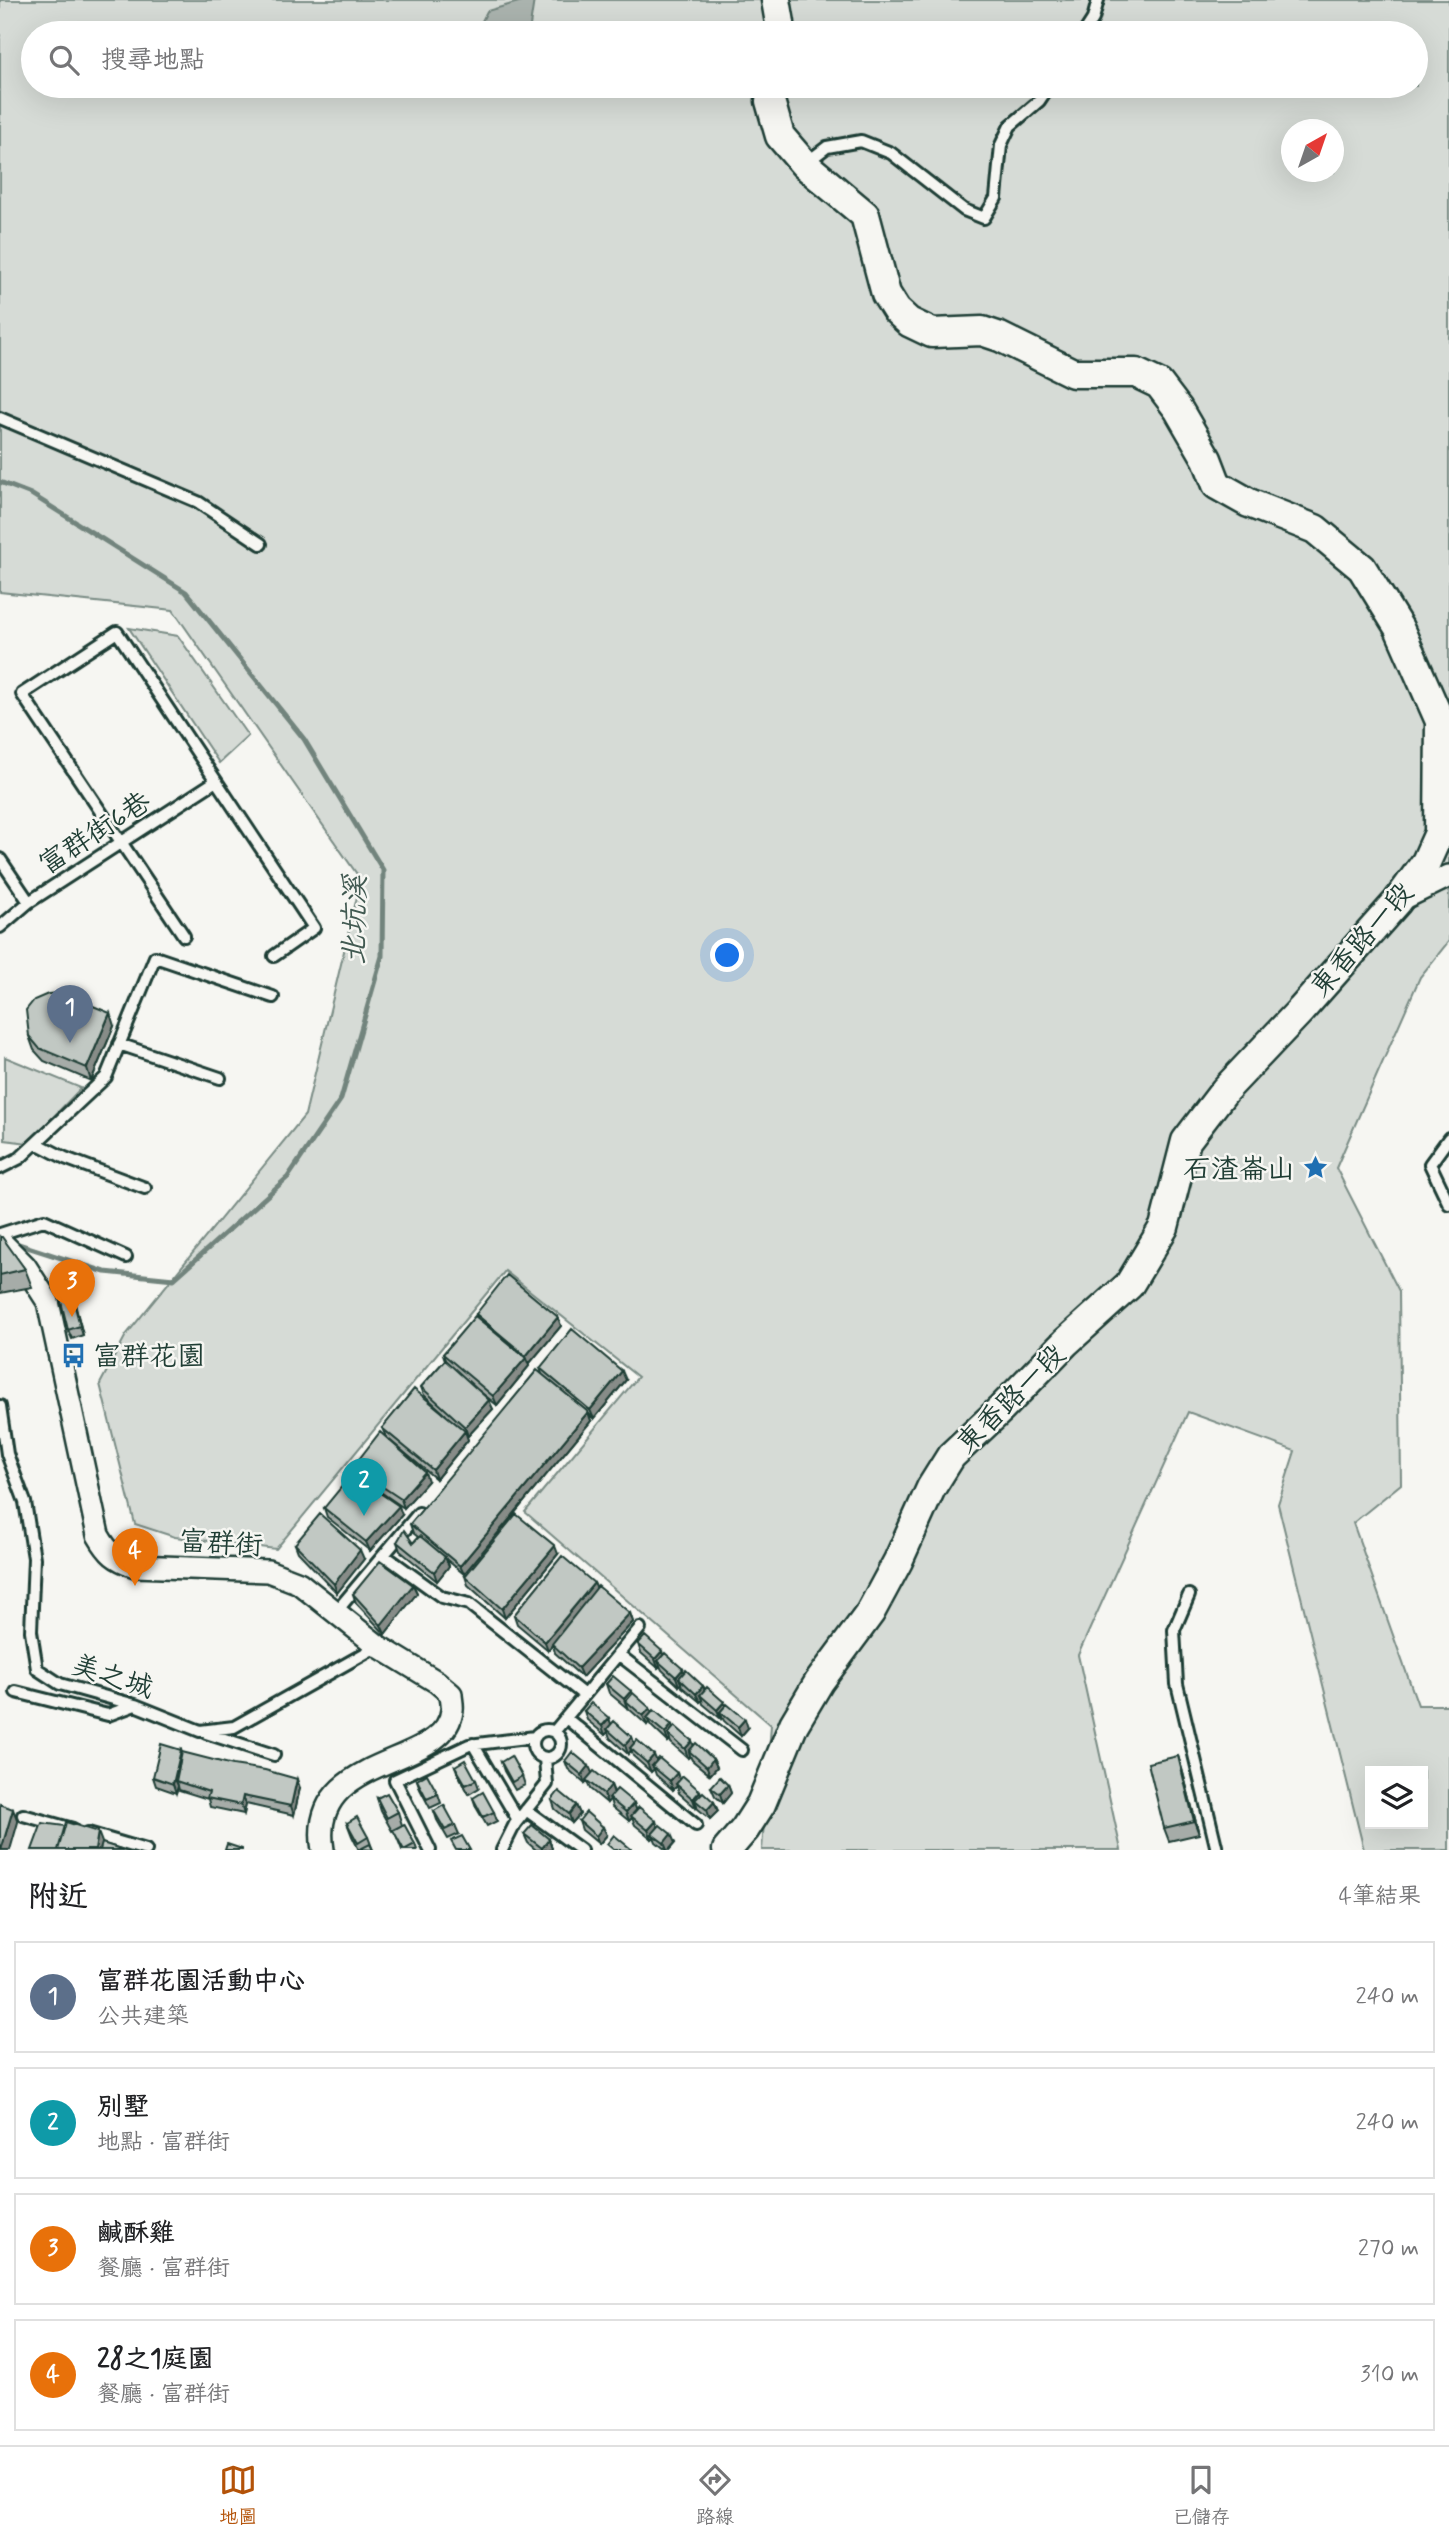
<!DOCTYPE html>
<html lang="zh-TW">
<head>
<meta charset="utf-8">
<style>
  :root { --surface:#fff; --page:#f6f6f6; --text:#202124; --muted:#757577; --line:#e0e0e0; --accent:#b45309 }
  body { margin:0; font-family:Mynerve,"LXGW WenKai TC",sans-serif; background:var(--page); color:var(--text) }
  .controls { position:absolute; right:21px; bottom:21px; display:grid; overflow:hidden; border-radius:0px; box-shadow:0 7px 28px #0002 }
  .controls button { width:63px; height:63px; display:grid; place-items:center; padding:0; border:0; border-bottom:2px solid var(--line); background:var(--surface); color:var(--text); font:35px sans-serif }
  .compass { position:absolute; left:1281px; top:119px; width:63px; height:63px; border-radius:50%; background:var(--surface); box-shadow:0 7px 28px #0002; rotate:40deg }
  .you { position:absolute; left:728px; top:956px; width:24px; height:24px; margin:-18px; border:5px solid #fff; border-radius:50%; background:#1a73e8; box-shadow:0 0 0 10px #1a73e833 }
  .badge { display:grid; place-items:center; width:46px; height:46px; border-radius:50%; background:var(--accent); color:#fff; font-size:23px; font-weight:700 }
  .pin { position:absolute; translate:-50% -58px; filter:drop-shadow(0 2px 4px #0008) }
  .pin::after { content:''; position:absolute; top:37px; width:24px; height:21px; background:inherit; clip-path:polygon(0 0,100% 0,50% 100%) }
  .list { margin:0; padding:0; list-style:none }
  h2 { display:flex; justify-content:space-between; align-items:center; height:91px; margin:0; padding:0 28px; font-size:30px }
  h2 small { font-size:23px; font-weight:400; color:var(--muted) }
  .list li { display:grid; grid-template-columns:46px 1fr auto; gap:21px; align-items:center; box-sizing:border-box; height:112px; margin:0 14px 14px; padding:0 14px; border:2px solid var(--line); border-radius:0px }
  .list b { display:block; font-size:26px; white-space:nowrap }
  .list p { margin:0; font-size:23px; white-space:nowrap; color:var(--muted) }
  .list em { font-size:23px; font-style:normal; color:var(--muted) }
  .icon { flex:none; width:38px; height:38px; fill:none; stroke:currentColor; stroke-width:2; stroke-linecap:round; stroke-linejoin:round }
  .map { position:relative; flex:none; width:1449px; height:1850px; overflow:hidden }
  .search { position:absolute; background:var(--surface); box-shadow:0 7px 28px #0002; left:21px; right:21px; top:21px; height:77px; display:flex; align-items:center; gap:18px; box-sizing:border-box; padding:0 24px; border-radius:38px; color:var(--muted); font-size:26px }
  .sheet { height:595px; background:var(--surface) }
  nav { display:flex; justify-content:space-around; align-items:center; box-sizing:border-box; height:98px; border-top:2px solid var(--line); background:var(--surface); font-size:19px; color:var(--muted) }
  nav a { display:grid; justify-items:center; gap:4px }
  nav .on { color:var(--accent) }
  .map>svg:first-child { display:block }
</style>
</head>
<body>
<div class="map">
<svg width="1449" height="1850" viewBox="0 0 1449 1850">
  <rect width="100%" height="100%" fill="#f6f6f2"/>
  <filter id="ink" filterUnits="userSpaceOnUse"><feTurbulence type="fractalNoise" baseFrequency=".0143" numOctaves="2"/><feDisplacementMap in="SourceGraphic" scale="14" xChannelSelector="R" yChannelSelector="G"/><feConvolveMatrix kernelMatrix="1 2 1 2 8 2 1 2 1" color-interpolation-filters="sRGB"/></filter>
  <g filter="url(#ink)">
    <path fill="#d6dbd6" stroke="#7a8c85" stroke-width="2" fill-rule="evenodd" d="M0 0H1449V941L1420 977 1336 1168 1399 1291 1401 1484 1353 1523 1418 1705H1449V1850H1364L1278 1504 1295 1451 1188 1412 1078 1655 1121 1850H762L771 1725 525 1512 638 1377 505 1271 276 1549 175 1537 135 1524 100 1384 126 1335 305 1115 361 880 173 610 0 592ZM33 33H1416V86H33ZM1292 130H1334V172H1292ZM1370 1771H1423V1824H1370Z
      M129 628 178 636 248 736 219 763Z
      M5 1057 81 1088 28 1143 5 1140Z"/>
    <path fill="#aab3ae" stroke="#72847d" stroke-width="2" d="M526 0H534L530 26 521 33H476L487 11Z"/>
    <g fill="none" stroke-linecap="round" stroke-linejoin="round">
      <path stroke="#72847d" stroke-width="5" d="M0 482 31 494 186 592 304 739 383 870 382 956 341 1099 288 1177 174 1279 105 1272 12 1242"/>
      <defs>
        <path id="lane" d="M1084 33 1093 19 1098 0
          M806 163 827 147 861 141 891 153 964 210 984 218 996 198 1001 145 1010 126 1039 101 1049 86
          M0 418 198 502 261 544
          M0 859 29 902
          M0 927 29 902 216 781
          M184 936 22 694 117 632 314 928 274 956
          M119 1044 220 1078
          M1449 1138 1430 1164 1449 1204
          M36 1143 65 1158 145 1188
          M0 1168 20 1158 106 1077 155 957 273 997
          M0 1234 44 1220 126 1257
          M0 1406 7 1454 25 1502 34 1558 31 1631 37 1669 60 1684 135 1705 200 1731 234 1727 378 1646
          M384 1555 442 1597 469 1604 584 1695
          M1189 1595 1174 1630 1177 1684 1217 1850
          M335 1613 419 1513
          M618 1654 742 1750
          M16 1692 108 1715 135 1705
          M566 1718 696 1825
          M533 1744a14 14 0 1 1 28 0a14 14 0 1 1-28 0Z
          M554 1732 640 1628
          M206 1733 274 1755
          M473 1744 518 1820
          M526 1810 581 1850
          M23 1815 73 1829
          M88 1833 146 1850
          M430 1850 395 1780 469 1745 535 1737
          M502 1850 515 1824 547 1784 545 1758"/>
        <path id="street" d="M1398 901 1449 876
          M0 1241 25 1266 48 1302 98 1535C109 1554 115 1559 135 1566L268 1571 299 1583 378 1646 437 1682 451 1694C451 1699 453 1705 452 1710 447 1770 306 1751 323 1850"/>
        <path id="secondary" d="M776 0 780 23 779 33
          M727 1850 745 1829 761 1804 794 1724 819 1682 870 1613 898 1561 931 1488 951 1456 1001 1409 1066 1342 1129 1285 1164 1227 1186 1141 1225 1090 1301 1010 1397 902 1426 862 1439 833 1440 721 1399 628 1362 568 1315 529 1249 503 1217 485 1207 459 1178 409 1159 384 1136 373H1073L1000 337 982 331 932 333 909 322 896 310 886 294 865 215 804 164 780 136 770 101 772 86"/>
      </defs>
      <use href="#lane" stroke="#1f3d34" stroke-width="16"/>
      <use href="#street" stroke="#1f3d34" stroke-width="26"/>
      <use href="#secondary" stroke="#1f3d34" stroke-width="33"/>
      <use href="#lane" stroke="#f6f6f2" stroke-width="10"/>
      <use href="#street" stroke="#f6f6f2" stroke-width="21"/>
      <use href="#secondary" stroke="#f6f6f2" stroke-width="28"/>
    </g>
    <path fill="#a6aca8" stroke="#1f3d34" stroke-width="2" d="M114 1026 91 1081 44 1061 34 1050 29 1036Z
      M0 1237 25 1269 32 1287 0 1293Z
      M70 1287 83 1335 72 1339 68 1330Z
      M476 1314 558 1317 561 1326 529 1364 527 1363 529 1366 497 1405 478 1390 493 1409 468 1436 466 1433 468 1440 436 1479 386 1437 382 1428 445 1414 424 1395 421 1387 445 1360 443 1354 477 1318Z
      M540 1368 626 1380 594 1419 589 1414 591 1421 464 1574 447 1560 449 1566 437 1581 400 1551 397 1542 413 1543 418 1537 413 1533 410 1524 542 1374Z
      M353 1467 428 1481 404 1508 356 1475Z
      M324 1508 402 1515 370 1551 327 1517Z
      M295 1544 364 1559 337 1593 298 1552Z
      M558 1554 505 1618 468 1585 465 1576Z
      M594 1583 596 1588 630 1613 633 1622 582 1677 555 1653 553 1645 548 1650 517 1624 514 1615Z
      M413 1585 417 1593 385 1634 356 1603 353 1594Z
      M638 1644 663 1656 683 1669 684 1672 703 1686 705 1689 724 1702 726 1706 748 1728 741 1736 724 1721 722 1717 721 1719 703 1704 702 1700 700 1702 682 1687 681 1683 679 1686 662 1670 660 1666 658 1668 641 1653Z
      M606 1684 631 1691 632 1694 652 1712 672 1725 673 1728 692 1741 694 1746 713 1759 717 1767 710 1775 692 1760 690 1756 688 1758 671 1743 670 1740 668 1742 651 1726 649 1722 647 1725 629 1709 628 1707 627 1708 609 1693Z
      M584 1711 609 1718 611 1725 632 1737 634 1743 657 1761 677 1773 679 1779 700 1791 701 1794 714 1802 718 1811 710 1819 698 1809 697 1806 696 1808 679 1793 677 1786 673 1790 656 1775 654 1769 651 1772 633 1756 631 1750 628 1754 610 1738 608 1732 605 1735 587 1720Z
      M181 1750 182 1753 300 1788 294 1815 246 1804 244 1814 210 1807 208 1799 179 1790 178 1786 176 1793 156 1786 153 1777Z
      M1178 1756 1182 1769 1199 1834 1169 1841 1164 1828Z
      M565 1761 592 1773 611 1785 614 1792 634 1803 636 1810 658 1827 675 1843 669 1850H666L656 1842 654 1837 652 1839 635 1825 632 1818 629 1821 612 1807 610 1799 607 1803 590 1789 587 1782 585 1784 568 1769Z
      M501 1762 522 1776 525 1785 515 1790 504 1771Z
      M455 1766 476 1780 479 1788 469 1794 458 1774Z
      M417 1780 438 1794 441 1803 430 1808 420 1789Z
      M728 1785 731 1793 723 1803 715 1796 711 1787Z
      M377 1798 398 1812 402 1825 415 1844 417 1850H402L394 1830 392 1831 381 1811Z
      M473 1798 494 1812 497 1821 487 1826 476 1807Z
      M552 1800 576 1805 580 1814 572 1823 555 1809Z
      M434 1811 455 1825 459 1834 448 1839 437 1820Z
      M579 1821 607 1835 599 1844 582 1830Z
      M347 1823 368 1837 373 1850H359L352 1836Z
      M524 1834 549 1839 552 1848 551 1850H536L528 1843Z"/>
    <path fill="#878c88" stroke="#1f3d34" stroke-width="2" d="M110 1013 114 1026 91 1081 87 1068Z
      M70 1287 73 1296 83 1335 80 1326Z
      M558 1317 561 1326 529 1364 526 1356Z
      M526 1358 529 1366 497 1405 493 1396Z
      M622 1371 626 1380 594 1419 590 1410Z
      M489 1400 493 1409 468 1436 465 1427Z
      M588 1412 591 1421 464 1574 460 1566Z
      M465 1431 468 1440 436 1479 433 1470Z
      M425 1472 428 1481 404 1508 401 1499Z
      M399 1506 402 1515 370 1551 366 1542Z
      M555 1546 558 1554 505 1618 502 1609Z
      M360 1550 364 1559 337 1593 334 1584Z
      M445 1557 449 1566 437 1581 434 1572Z
      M594 1583 598 1591 548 1650 545 1642Z
      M413 1585 417 1593 385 1634 381 1625Z
      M630 1613 633 1622 582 1677 578 1668Z
      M662 1651 665 1660 658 1661 660 1666 658 1668 655 1659Z
      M683 1669 686 1678H679L681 1683 679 1686 676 1677Z
      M703 1686 707 1695H700L702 1700 700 1702 696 1694Z
      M631 1691 634 1700 626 1701 628 1707 627 1708 624 1699Z
      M724 1702 727 1711 720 1712 722 1717 721 1719 717 1710Z
      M650 1708 654 1717 647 1718 649 1722 647 1725 643 1716Z
      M609 1718 612 1727 607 1729 608 1732 605 1735 602 1726Z
      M745 1719 748 1728 741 1736 738 1727Z
      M672 1725 675 1734H668L670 1740 668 1742 665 1733Z
      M632 1737 635 1746 630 1748 631 1750 628 1754 625 1745Z
      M692 1741 695 1750 689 1751 690 1756 688 1758 685 1749Z
      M181 1750 184 1759 176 1781 178 1786 176 1793 173 1784Z
      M654 1755 658 1764 652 1766 654 1769 651 1772 647 1763Z
      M1178 1756 1182 1769 1199 1834 1194 1821Z
      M713 1759 717 1767 710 1775 707 1767Z
      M589 1766 593 1775 585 1784 582 1775Z
      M677 1773 680 1782 676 1784 677 1786 673 1790 670 1781Z
      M297 1779 300 1788 294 1815 291 1806Z
      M611 1785 614 1794 607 1803 604 1794Z
      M728 1785 731 1793 723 1803 720 1794Z
      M700 1791 703 1800H695L697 1806 696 1808 693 1799Z
      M243 1796 246 1804 244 1814 241 1805Z
      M714 1802 718 1811 710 1819 707 1810Z
      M634 1803 637 1812 629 1821 626 1812Z
      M576 1805 580 1814 572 1823 569 1814Z
      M13 1809 18 1822 10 1850H1Z
      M656 1821 659 1830 652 1834 654 1837 652 1839 648 1830Z
      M603 1827 607 1835 599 1844 596 1836Z
      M98 1832 103 1845 102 1850H95Z
      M671 1834 675 1843 669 1850H667L664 1843Z
      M549 1839 552 1848 551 1850H542V1848Z"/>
    <path fill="#c1c8c3" stroke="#1f3d34" stroke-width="2" d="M62 993 110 1013 87 1068 39 1048 29 1036 26 1010 34 1000 48 994Z
      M0 1237H2L25 1269 0 1275Z
      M507 1275 558 1317 526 1356 476 1314Z
      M70 1287 80 1326 68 1330 58 1289Z
      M475 1316 526 1358 493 1396 443 1354Z
      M572 1329 622 1371 590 1410 540 1368Z
      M445 1360 489 1400 465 1427 421 1387Z
      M537 1370 588 1412 460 1566 410 1524Z
      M414 1389 465 1431 433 1470 382 1428Z
      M380 1432 425 1472 401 1499 353 1467Z
      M352 1474 399 1506 366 1542 324 1508Z
      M320 1514 360 1550 334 1584 295 1544Z
      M516 1514 555 1546 502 1609 465 1576Z
      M404 1530 413 1543 420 1536 445 1557 434 1572 397 1542Z
      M562 1556 594 1583 545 1642 514 1615Z
      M380 1561 413 1585 381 1625 353 1594Z
      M598 1586 630 1613 578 1668 552 1644Z
      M645 1636 662 1651 655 1659 638 1644Z
      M665 1653 683 1669 676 1677 658 1661Z
      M686 1670 703 1686 696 1694 679 1678Z
      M613 1676 631 1691 624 1699 606 1684Z
      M707 1687 724 1702 717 1710 700 1695Z
      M633 1693 650 1708 643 1716 626 1701Z
      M591 1703 609 1718 602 1726 584 1711Z
      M727 1704 745 1719 738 1727 720 1712Z
      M654 1710 672 1725 665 1733 647 1718Z
      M614 1721 632 1737 625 1745 607 1729Z
      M675 1726 692 1741 685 1749 668 1734Z
      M637 1740 654 1755 647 1763 630 1748Z
      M696 1743 713 1759 707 1767 689 1751Z
      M161 1744 181 1750 173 1784 153 1777Z
      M182 1752 233 1765 265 1770 297 1779 291 1806 243 1796 241 1805 207 1798 209 1792 176 1781Z
      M572 1752 589 1766 582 1775 565 1761Z
      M511 1756 522 1776 512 1782 501 1762Z
      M1178 1756 1194 1821 1164 1828 1148 1763Z
      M659 1758 677 1773 670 1781 652 1766Z
      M465 1760 476 1780 466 1785 455 1766Z
      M594 1771 611 1785 604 1794 586 1780Z
      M427 1774 438 1794 427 1799 417 1780Z
      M683 1776 700 1791 693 1799 676 1784Z
      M720 1777 728 1785 720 1794 711 1787Z
      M617 1789 634 1803 626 1812 609 1798Z
      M559 1791 576 1805 569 1814 552 1800Z
      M483 1792 494 1812 483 1817 473 1798Z
      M703 1792 714 1802 707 1810 695 1800Z
      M387 1793 398 1812 387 1818 377 1798Z
      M0 1804 13 1809 1 1850H0Z
      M444 1805 455 1825 445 1830 434 1811Z
      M639 1807 656 1821 648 1830 631 1816Z
      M586 1812 603 1827 596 1836 579 1821Z
      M357 1817 368 1837 358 1843 347 1823Z
      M66 1822 98 1832 95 1850H58Z
      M42 1823 65 1826 58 1850H32Z
      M404 1824 415 1844 404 1850 393 1830Z
      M532 1825 549 1839 542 1848 524 1834Z
      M660 1825 671 1834 664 1843 652 1834Z
      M614 1835 631 1849V1850H614L607 1844Z
      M462 1836 470 1850H456L451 1841Z
      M102 1843 124 1850H100Z
      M227 1844 242 1849V1850H225Z
      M370 1844 373 1850 360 1849Z"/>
  </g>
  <defs>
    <symbol id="sight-bare" viewBox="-9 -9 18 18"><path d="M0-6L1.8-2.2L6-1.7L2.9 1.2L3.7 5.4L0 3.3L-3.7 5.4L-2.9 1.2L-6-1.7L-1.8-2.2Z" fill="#1f6fb2" stroke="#f6f6f2" stroke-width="2.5" paint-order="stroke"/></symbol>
    <symbol id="bus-bare" viewBox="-9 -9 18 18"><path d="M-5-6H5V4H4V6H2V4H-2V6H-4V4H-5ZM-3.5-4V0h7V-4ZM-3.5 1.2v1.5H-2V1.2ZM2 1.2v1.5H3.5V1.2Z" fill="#1f6fb2" stroke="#f6f6f2" stroke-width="2.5" paint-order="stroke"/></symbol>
  </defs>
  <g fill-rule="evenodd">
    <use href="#sight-bare" x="1298" y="1150" width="35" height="35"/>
    <use href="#bus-bare" x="56" y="1338" width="35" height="35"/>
  </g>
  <g text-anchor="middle" stroke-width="5" stroke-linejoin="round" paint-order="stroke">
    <g font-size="28" fill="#1f3d34" stroke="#f6f6f2">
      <text transform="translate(94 832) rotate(-33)" y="10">富群街6巷</text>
      <text transform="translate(1361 939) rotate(-49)" y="10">東香路一段</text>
      <text transform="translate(1010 1398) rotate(-45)" y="10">東香路一段</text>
      <text transform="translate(221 1542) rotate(3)" y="10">富群街</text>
      <text transform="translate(113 1675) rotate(18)" y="10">美之城</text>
    </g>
    <g font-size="28" fill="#1f3d34" stroke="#f6f6f2" text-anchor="end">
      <text x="1295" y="1178">石渣崙山</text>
      <text x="93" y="1365" text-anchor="start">富群花園</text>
    </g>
    <g font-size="30" font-style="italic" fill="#425a52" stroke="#f6f6f2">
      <text transform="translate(354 920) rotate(-89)" y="10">北坑溪</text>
    </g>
  </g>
</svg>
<div class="controls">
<button><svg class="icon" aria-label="layers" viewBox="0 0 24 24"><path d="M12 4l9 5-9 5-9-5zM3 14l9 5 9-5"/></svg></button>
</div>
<svg class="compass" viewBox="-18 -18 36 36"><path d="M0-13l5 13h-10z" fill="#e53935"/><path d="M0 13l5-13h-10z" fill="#757577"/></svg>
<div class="you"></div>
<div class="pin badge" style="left:70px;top:1043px;background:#5c6f8a">1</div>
<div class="pin badge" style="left:364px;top:1516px;background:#0f9aa8">2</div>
<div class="pin badge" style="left:72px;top:1317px;background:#e8710a">3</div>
<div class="pin badge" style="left:135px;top:1586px;background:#e8710a">4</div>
<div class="search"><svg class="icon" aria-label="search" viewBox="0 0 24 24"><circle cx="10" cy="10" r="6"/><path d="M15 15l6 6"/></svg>搜尋地點</div>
</div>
<section class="sheet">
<h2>附近<small>4筆結果</small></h2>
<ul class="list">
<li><span class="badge" style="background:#5c6f8a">1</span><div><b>富群花園活動中心</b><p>公共建築</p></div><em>240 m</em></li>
<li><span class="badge" style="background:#0f9aa8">2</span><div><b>別墅</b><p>地點 · 富群街</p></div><em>240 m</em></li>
<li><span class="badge" style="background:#e8710a">3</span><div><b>鹹酥雞</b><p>餐廳 · 富群街</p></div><em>270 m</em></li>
<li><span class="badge" style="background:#e8710a">4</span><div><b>28之1庭園</b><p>餐廳 · 富群街</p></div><em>310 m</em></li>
</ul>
</section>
<nav>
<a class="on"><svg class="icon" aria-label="map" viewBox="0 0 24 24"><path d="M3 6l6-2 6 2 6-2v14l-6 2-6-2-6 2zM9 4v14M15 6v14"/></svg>地圖</a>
<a><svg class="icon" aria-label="directions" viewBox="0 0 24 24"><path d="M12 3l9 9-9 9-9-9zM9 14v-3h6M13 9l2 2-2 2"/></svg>路線</a>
<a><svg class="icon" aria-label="saved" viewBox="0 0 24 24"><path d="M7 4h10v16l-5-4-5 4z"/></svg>已儲存</a>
</nav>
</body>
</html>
